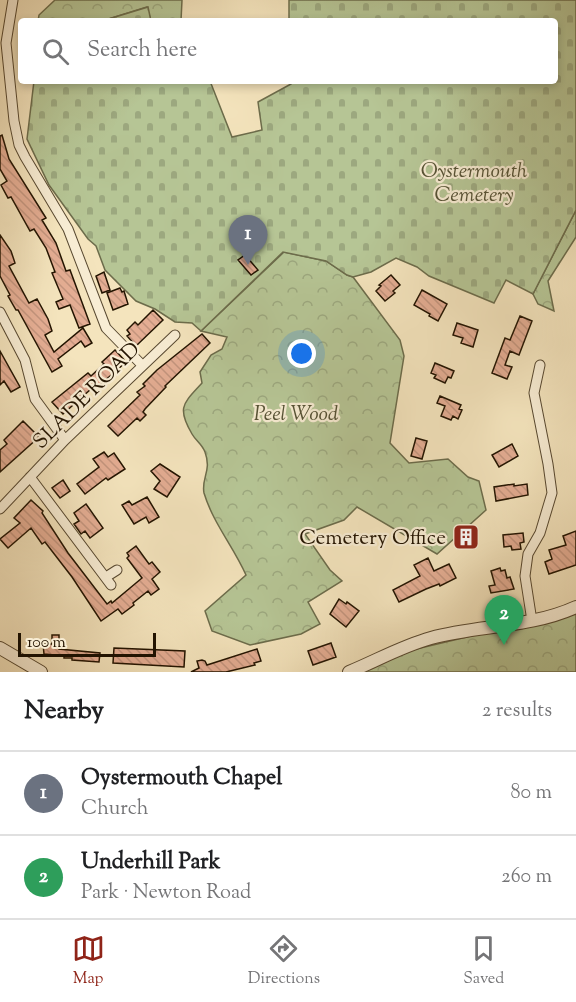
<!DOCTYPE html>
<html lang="en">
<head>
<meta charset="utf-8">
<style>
  :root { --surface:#fff; --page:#f6f6f6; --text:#202124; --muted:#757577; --line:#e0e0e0; --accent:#8f2418 }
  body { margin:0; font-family:"Sorts Mill Goudy",serif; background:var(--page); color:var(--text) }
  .scale { position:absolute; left:18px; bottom:15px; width:138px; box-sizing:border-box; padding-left:6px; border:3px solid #231401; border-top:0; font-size:16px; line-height:21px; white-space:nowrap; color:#231401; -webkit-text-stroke:4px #f8edd4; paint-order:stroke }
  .you { position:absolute; left:302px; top:354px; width:21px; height:21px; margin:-15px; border:4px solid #fff; border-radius:50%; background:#1a73e8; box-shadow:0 0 0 9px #1a73e833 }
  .badge { display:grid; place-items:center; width:39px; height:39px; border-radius:50%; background:var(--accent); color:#fff; font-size:20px; font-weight:700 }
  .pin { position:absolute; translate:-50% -50px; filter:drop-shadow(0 2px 3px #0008) }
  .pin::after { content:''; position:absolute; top:32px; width:21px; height:18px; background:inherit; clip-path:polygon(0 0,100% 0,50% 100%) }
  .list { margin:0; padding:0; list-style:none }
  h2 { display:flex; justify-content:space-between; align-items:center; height:78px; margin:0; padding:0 24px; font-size:26px }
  h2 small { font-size:20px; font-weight:400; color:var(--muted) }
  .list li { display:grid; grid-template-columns:39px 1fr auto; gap:18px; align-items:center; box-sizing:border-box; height:84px; padding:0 24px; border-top:2px solid var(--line) }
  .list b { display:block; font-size:22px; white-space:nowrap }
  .list p { margin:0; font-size:20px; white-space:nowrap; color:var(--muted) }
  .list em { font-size:20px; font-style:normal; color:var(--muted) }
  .icon { flex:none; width:33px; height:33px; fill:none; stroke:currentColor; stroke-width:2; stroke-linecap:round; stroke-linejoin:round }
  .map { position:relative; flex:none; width:576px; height:672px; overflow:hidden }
  .search { position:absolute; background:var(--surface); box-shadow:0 3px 9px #0003; left:18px; right:18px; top:18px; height:66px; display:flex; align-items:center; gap:15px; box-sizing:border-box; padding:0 21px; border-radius:6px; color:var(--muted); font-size:22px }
  .sheet { height:246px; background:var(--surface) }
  nav { display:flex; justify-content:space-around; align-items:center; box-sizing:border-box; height:84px; border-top:2px solid var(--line); background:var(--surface); font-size:16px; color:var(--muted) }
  nav a { display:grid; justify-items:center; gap:3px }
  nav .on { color:var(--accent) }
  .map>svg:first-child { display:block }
</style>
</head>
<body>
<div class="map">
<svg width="576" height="672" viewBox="0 0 576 672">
  <defs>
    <pattern id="forest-crowns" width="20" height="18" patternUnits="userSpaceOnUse" patternTransform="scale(1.5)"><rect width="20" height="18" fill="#b6c595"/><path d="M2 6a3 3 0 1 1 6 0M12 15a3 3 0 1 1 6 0" fill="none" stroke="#9ca87f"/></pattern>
    <pattern id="cemetery-stones" width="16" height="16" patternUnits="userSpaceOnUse" patternTransform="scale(1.5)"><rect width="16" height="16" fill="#b6c595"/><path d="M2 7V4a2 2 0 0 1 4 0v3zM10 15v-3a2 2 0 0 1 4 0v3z" fill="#9ca87f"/></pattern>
    <pattern id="building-back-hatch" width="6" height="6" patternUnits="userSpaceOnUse" patternTransform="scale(1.5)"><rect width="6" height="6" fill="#e4ad93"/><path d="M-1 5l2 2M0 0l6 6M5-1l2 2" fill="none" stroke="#c3947d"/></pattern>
  </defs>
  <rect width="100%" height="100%" fill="#f4e4bd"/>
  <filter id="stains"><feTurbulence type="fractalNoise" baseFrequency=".00333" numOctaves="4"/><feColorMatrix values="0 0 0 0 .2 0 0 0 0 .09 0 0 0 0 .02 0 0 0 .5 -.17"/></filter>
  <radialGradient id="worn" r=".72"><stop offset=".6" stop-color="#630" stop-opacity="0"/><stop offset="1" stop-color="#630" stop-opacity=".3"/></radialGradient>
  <path fill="url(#forest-crowns)" stroke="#6c6c4b" stroke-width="1.5" d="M55 0H182L181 21H151L147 7 102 21H38L39 15Z
    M576 210V237L548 281 554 311 538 304 533 294Z
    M284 252 326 261 347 275 353 277 400 340 404 356 390 443 409 463 448 459 468 477 479 481 486 510 437 554 357 507 344 520 305 534 330 570 342 581 308 602 320 624 301 634 250 645 212 631 205 611 246 575C233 546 213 523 204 493 201 478 212 471 205 452 202 444 196 441 192 434 176 407 184 403 202 383L200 372 211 355 222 349 227 337 201 331Z
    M576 611V672H363L412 650Z"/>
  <path fill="url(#cemetery-stones)" stroke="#6c6c4b" stroke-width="1.5" d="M289 0H576V210L533 294 506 280 494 303 429 276 417 267 396 258 371 272 353 277 347 275 326 261 283 252 201 331 192 323 175 322 155 309 136 301 105 270 96 246 88 239 49 185 27 139 34 81H210L232 137 262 130 258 102 291 84V81H555V21H289Z
    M148 7 151 21H102Z"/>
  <path fill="url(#building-back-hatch)" stroke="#231401" stroke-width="1.5" d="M2 135 9 159 46 218 42 220 56 243 66 271 70 270 90 324 79 328 70 305 59 309 56 302 63 299 52 273 55 272 46 248 34 229 30 231 11 197 8 198 1 185 7 181 0 169V136Z
    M0 235 11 251 15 263 9 266 29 303 37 299 48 319 52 331 45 335 54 352 83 328 92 343 85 347 81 341 58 359 62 366 52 372 18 310H16L8 296 10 295 0 276Z
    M245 255 258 270 251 275 238 260Z
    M104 272 110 290 102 293 96 276Z
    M391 275 400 285 393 291 395 293 385 301 376 291 381 286 379 285Z
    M120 288 122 292 124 291 128 304 113 310 107 293Z
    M422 290 447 304 438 321 429 316 430 314 414 305Z
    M153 310 163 320 136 346 127 336 130 334 127 330 135 322 138 325Z
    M520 316 532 321 519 355 510 351 505 365 512 367 507 379 492 373 505 338 510 340Z
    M457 323 478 330 473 347 461 343 463 338 453 335Z
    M202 334 210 343 165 386 166 387 145 409 143 412 146 415 140 421 137 418 118 436 108 426 140 395 137 392 145 386 143 384 157 370Z
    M115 350 126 362 93 391 91 389 63 414 52 402 88 373 91 376 104 364 102 362Z
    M0 351 20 387 11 392 4 381 0 385Z
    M435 363 454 371 451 378 448 377 445 383 434 378 436 375 431 373Z
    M440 396 461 405 459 409 462 410 458 419 453 416 451 420 441 416 445 406 437 403Z
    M23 421 39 437 0 472V450L7 444 4 440Z
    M416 438 427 441 422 459 411 456Z
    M512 444 518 456 499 467 492 455Z
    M104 452 108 457 114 453 125 469 108 480 106 478 85 494 77 484 99 467 93 459Z
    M160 464 180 477 167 497 154 489 160 481 151 471Z
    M63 480 70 491 60 498 52 488Z
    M514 484V486L527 484 528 495 496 501 494 487Z
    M147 497 159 517 149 523 146 517 134 524 122 505 129 501 132 505Z
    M31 500 43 511 42 513 68 553 107 604 111 601 112 603 142 578 127 558 129 556 127 553 136 546 149 564 152 562 160 572 152 579 159 589 151 595 148 591 133 603 134 605 122 614 118 609 101 621 72 577 45 542 42 544 31 528 8 548 0 539 20 523 14 518Z
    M86 504 103 528 90 538 85 531 81 534 74 524 79 521 74 513Z
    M467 529 474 534 463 549 456 543Z
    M576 531V565L549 574 545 562 552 559 549 550 566 545 563 536Z
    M523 533 524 542 520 543 521 549 512 550 511 546 504 547 503 535Z
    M428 558 434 571 449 564 456 578 440 586 439 584 426 589 399 602 393 590 420 576 414 565Z
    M500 568 501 571 505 570 507 578 510 577 514 589 491 593 489 586 495 585 491 571Z
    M339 599 346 604 347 602 359 611 346 627 330 614Z
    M52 635H59V649L100 653 99 662 72 660V658H64V656L44 654 43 644H52Z
    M331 643 336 657 313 665 308 651Z
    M114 648 185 651 184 667 113 663Z
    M257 649 261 661 254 663 255 665 226 672H191L199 668 197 661 202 660 205 661 207 665Z"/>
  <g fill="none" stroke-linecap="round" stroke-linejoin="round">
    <defs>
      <path id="minor" d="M13 0 6 43 14 121 19 145 25 157 68 229 106 328 142 365
        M0 312 25 360 35 399 65 440
        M30 477 111 585
        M0 509 65 440 175 335
        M106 577 117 570
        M532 621 525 576 528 554 540 533 552 493 548 464 534 393 540 365"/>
      <path id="tertiary" d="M0 648 41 672
        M349 672C376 661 402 646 431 638 478 625 530 628 576 607"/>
    </defs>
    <use href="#minor" stroke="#574830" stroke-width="11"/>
    <use href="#tertiary" stroke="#574830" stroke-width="14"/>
    <use href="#minor" stroke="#f8edd4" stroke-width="9"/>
    <use href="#tertiary" stroke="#f8edd4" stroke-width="12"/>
  </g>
  <defs>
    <symbol id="building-square" viewBox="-11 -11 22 22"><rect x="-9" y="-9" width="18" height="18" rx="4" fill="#8f2418" stroke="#f8edd4"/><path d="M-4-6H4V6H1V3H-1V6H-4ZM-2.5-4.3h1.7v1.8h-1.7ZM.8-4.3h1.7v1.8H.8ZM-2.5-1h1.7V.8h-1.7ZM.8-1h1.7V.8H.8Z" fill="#fff"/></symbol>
  </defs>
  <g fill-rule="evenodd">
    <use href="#building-square" x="451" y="522" width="30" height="30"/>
  </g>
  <g text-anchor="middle" stroke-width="4.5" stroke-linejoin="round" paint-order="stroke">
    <g font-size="21" font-style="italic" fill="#565235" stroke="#f8edd4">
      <text x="474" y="177">Oystermouth<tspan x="474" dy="24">Cemetery</tspan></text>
      <text x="296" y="420">Peel Wood</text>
    </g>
    <g font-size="21" fill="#231401" stroke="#f8edd4">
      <text transform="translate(86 395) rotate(-45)" y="7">SLADE ROAD</text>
    </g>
    <g font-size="21" fill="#231401" stroke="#f8edd4" text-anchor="end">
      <text x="446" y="544">Cemetery Office</text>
    </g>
  </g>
  <rect width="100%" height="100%" filter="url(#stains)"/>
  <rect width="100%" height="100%" fill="url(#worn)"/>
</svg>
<div class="scale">100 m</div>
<div class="you"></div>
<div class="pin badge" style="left:248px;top:265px;background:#6b7280">1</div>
<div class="pin badge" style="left:504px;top:645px;background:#2e9e5b">2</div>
<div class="search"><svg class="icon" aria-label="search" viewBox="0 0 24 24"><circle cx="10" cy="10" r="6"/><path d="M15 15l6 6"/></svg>Search here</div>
</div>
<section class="sheet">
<h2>Nearby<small>2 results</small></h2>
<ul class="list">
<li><span class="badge" style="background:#6b7280">1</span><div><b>Oystermouth Chapel</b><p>Church</p></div><em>80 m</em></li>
<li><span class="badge" style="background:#2e9e5b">2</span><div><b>Underhill Park</b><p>Park · Newton Road</p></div><em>260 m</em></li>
</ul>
</section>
<nav>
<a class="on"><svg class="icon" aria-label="map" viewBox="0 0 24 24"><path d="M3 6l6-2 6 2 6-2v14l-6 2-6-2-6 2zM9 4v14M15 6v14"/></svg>Map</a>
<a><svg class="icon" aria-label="directions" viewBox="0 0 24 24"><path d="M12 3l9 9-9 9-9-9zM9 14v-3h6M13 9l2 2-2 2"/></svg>Directions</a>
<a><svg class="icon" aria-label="saved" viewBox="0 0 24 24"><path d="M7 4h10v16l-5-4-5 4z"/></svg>Saved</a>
</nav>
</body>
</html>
